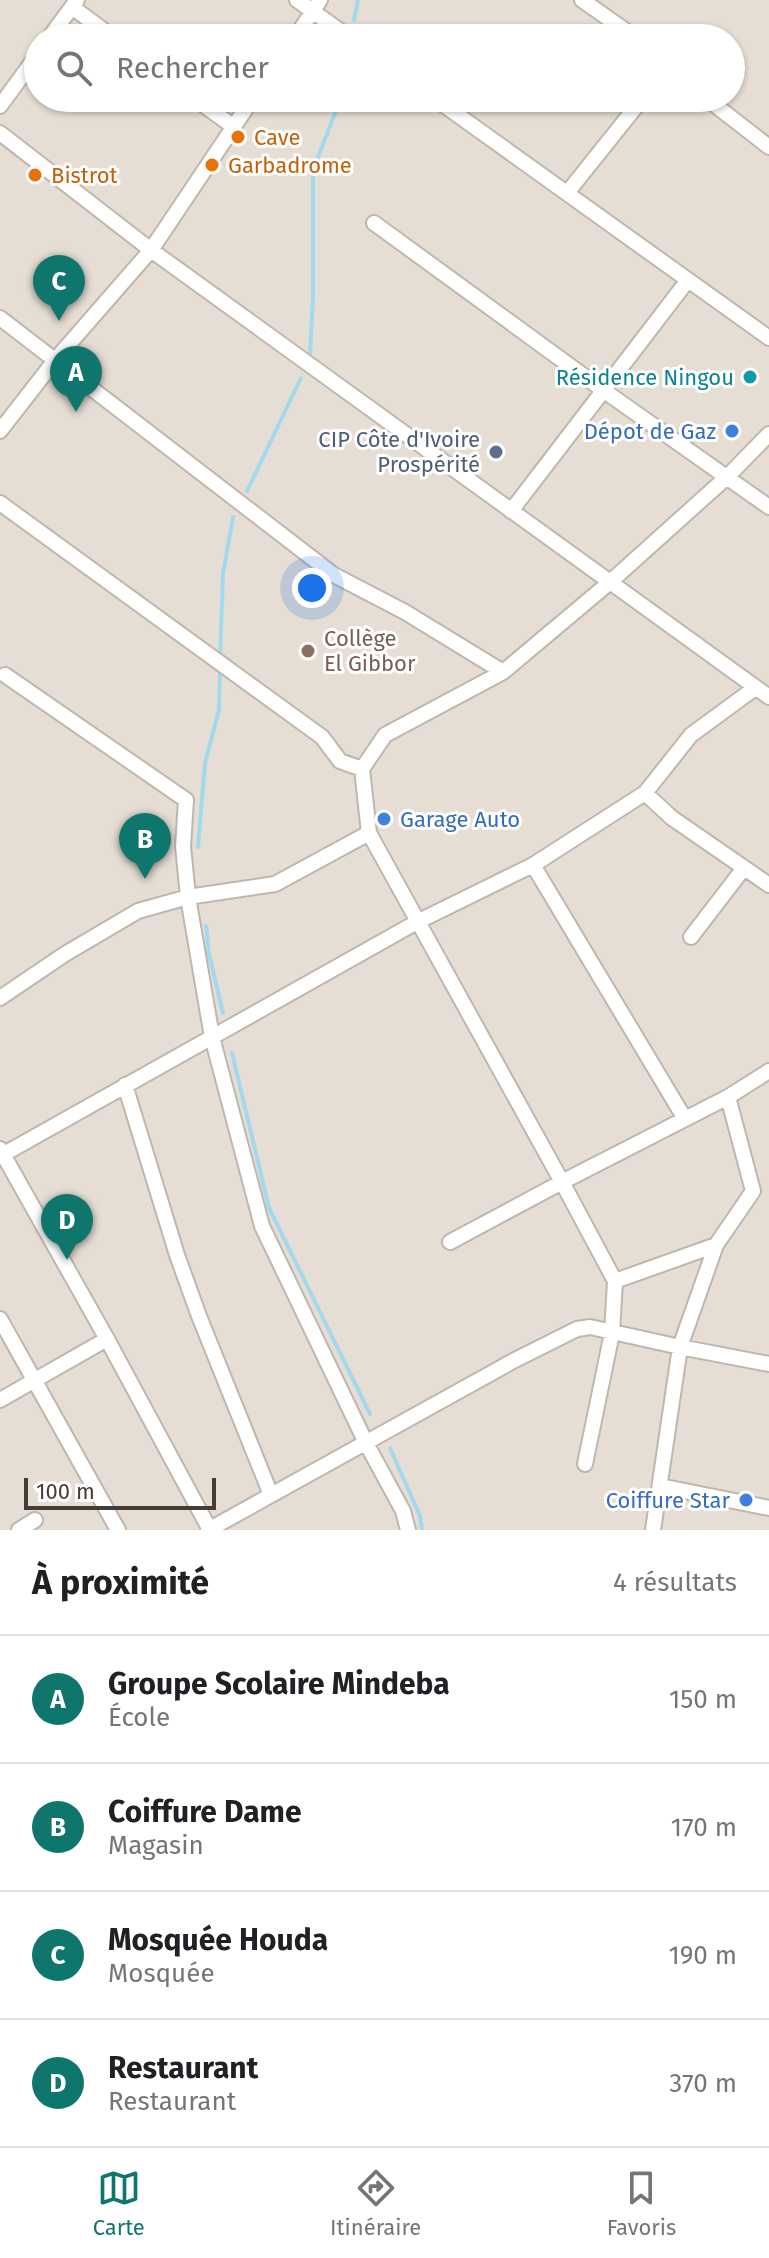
<!DOCTYPE html>
<html lang="fr">
<head>
<meta charset="utf-8">
<style>
  :root { --surface:#fff; --page:#f2f2f2; --text:#202124; --muted:#757577; --line:#e0e0e0; --accent:#0f766e }
  body { margin:0; font-family:"Fira Sans",sans-serif; background:var(--page); color:var(--text) }
  .scale { position:absolute; left:24px; bottom:20px; width:192px; box-sizing:border-box; padding-left:8px; border:4px solid #453d35; border-top:0; font-size:22px; line-height:28px; white-space:nowrap; color:#453d35; -webkit-text-stroke:6px #fff; paint-order:stroke }
  .you { position:absolute; left:312px; top:588px; width:28px; height:28px; margin:-20px; border:6px solid #fff; border-radius:50%; background:#1a73e8; box-shadow:0 0 0 12px #1a73e833 }
  .badge { display:grid; place-items:center; width:52px; height:52px; border-radius:50%; background:var(--accent); color:#fff; font-size:26px; font-weight:700 }
  .pin { position:absolute; translate:-50% -66px; filter:drop-shadow(0 2px 4px #0008) }
  .pin::after { content:''; position:absolute; top:42px; width:28px; height:24px; background:inherit; clip-path:polygon(0 0,100% 0,50% 100%) }
  .list { margin:0; padding:0; list-style:none }
  h2 { display:flex; justify-content:space-between; align-items:center; height:104px; margin:0; padding:0 32px; font-size:34px }
  h2 small { font-size:26px; font-weight:400; color:var(--muted) }
  .list li { display:grid; grid-template-columns:52px 1fr auto; gap:24px; align-items:center; box-sizing:border-box; height:128px; padding:0 32px; border-top:2px solid var(--line) }
  .list b { display:block; font-size:30px; white-space:nowrap }
  .list p { margin:0; font-size:26px; white-space:nowrap; color:var(--muted) }
  .list em { font-size:26px; font-style:normal; color:var(--muted) }
  .icon { flex:none; width:44px; height:44px; fill:none; stroke:currentColor; stroke-width:2; stroke-linecap:round; stroke-linejoin:round }
  .map { position:relative; flex:none; width:769px; height:1530px; overflow:hidden }
  .search { position:absolute; background:var(--surface); box-shadow:0 2px 6px #0004; left:24px; right:24px; top:24px; height:88px; display:flex; align-items:center; gap:20px; box-sizing:border-box; padding:0 28px; border-radius:44px; color:var(--muted); font-size:30px }
  .sheet { height:616px; background:var(--surface) }
  nav { display:flex; justify-content:space-around; align-items:center; box-sizing:border-box; height:112px; border-top:2px solid var(--line); background:var(--surface); font-size:22px; color:var(--muted) }
  nav a { display:grid; justify-items:center; gap:4px }
  nav .on { color:var(--accent) }
  .map>svg:first-child { display:block }
</style>
</head>
<body>
<div class="map">
<svg width="769" height="1530" viewBox="0 0 769 1530">
  <rect width="100%" height="100%" fill="#f2ede6"/>
  <path fill="#e6ded4" fill-rule="evenodd" d="M0 0H769V1530H0ZM38 38H731V98H38Z"/>
  <g fill="none" stroke-linecap="round" stroke-linejoin="round">
    <path stroke="#a3d9ee" stroke-width="4" d="M354 20 358 0
      M310 355 313 297V170L341 98
      M247 491 301 378
      M220 657 223 574 233 517
      M198 847 205 763 219 710 220 670
      M206 926 209 954 223 1013
      M232 1053 269 1208 370 1414
      M390 1448 420 1516 422 1530"/>
    <defs>
      <path id="minor" d="M297 0 350 38
        M582 0 636 38
        M72 7 114 38
        M49 38 77 0
        M295 38 320 0
        M194 98 234 127
        M434 98 769 338
        M706 98 769 147
        M0 106 38 54
        M0 133 151 250 769 697
        M567 193 643 98
        M374 223 603 390 769 507
        M0 318 334 575 405 612 503 672
        M0 431 56 359 151 250 253 98
        M0 503 322 737 340 761 362 769
        M511 511 688 280
        M5 675 186 800 183 846 188 897 212 1037 262 1226 366 1443 403 1511 408 1530
        M645 793 672 818 769 885
        M369 833 562 1182 615 1281 612 1333 585 1464
        M533 865 685 1119
        M691 937 744 868
        M0 998 65 954 138 911 188 897 275 884 369 833 362 769 385 735 503 672 609 583 728 476 769 434
        M125 1085 177 1255 199 1316 271 1495
        M0 1149 107 1339 210 1530
        M4 1154 417 922 533 865 645 793 691 735 755 688
        M450 1242 562 1182 728 1097 769 1071
        M615 1281 716 1245
        M0 1319 118 1530
        M0 1400 107 1339
        M660 1486 769 1508
        M19 1530 35 1520
        M208 1530 513 1361 577 1329 590 1327 680 1347 769 1364
        M653 1530 680 1347 716 1245 753 1191 728 1097"/>
    </defs>
    <use href="#minor" stroke="#c0b6ac" stroke-width="18"/>
    <use href="#minor" stroke="#fff" stroke-width="14"/>
  </g>
  <g fill="#e8710a" stroke="#fff" stroke-width="3">
    <circle cx="238" cy="137" r="8"/>
    <circle cx="212" cy="165" r="8"/>
    <circle cx="35" cy="175" r="8"/>
  </g>
  <circle fill="#0f9aa8" stroke="#fff" stroke-width="3" cx="750" cy="377" r="8"/>
  <g fill="#3f7fe0" stroke="#fff" stroke-width="3">
    <circle cx="732" cy="431" r="8"/>
    <circle cx="384" cy="819" r="8"/>
    <circle cx="746" cy="1500" r="8"/>
  </g>
  <circle fill="#5c6f8a" stroke="#fff" stroke-width="3" cx="496" cy="452" r="8"/>
  <circle fill="#8d6e63" stroke="#fff" stroke-width="3" cx="308" cy="651" r="8"/>
  <g text-anchor="middle" stroke-width="6" stroke-linejoin="round" paint-order="stroke">
    <g font-size="22" fill="#c56008" stroke="#fff" text-anchor="start">
      <text x="254" y="145">Cave</text>
      <text x="228" y="173">Garbadrome</text>
      <text x="51" y="183">Bistrot</text>
    </g>
    <g font-size="22" fill="#0d838f" stroke="#fff" text-anchor="end">
      <text x="734" y="385">Résidence Ningou</text>
    </g>
    <g font-size="22" fill="#366cbe" stroke="#fff" text-anchor="end">
      <text x="716" y="439">Dépot de Gaz</text>
      <text x="400" y="827" text-anchor="start">Garage Auto</text>
      <text x="730" y="1508">Coiffure Star</text>
    </g>
    <g font-size="22" fill="#4e5e75" stroke="#fff" text-anchor="end">
      <text x="480" y="447">CIP Côte d'Ivoire<tspan x="480" dy="25">Prospérité</tspan></text>
    </g>
    <g font-size="22" fill="#785e54" stroke="#fff" text-anchor="start">
      <text x="324" y="646">Collège<tspan x="324" dy="25">El Gibbor</tspan></text>
    </g>
  </g>
</svg>
<div class="scale">100 m</div>
<div class="you"></div>
<div class="pin badge" style="left:76px;top:412px">A</div>
<div class="pin badge" style="left:145px;top:879px">B</div>
<div class="pin badge" style="left:59px;top:321px">C</div>
<div class="pin badge" style="left:67px;top:1260px">D</div>
<div class="search"><svg class="icon" aria-label="search" viewBox="0 0 24 24"><circle cx="10" cy="10" r="6"/><path d="M15 15l6 6"/></svg>Rechercher</div>
</div>
<section class="sheet">
<h2>À proximité<small>4 résultats</small></h2>
<ul class="list">
<li><span class="badge">A</span><div><b>Groupe Scolaire Mindeba</b><p>École</p></div><em>150 m</em></li>
<li><span class="badge">B</span><div><b>Coiffure Dame</b><p>Magasin</p></div><em>170 m</em></li>
<li><span class="badge">C</span><div><b>Mosquée Houda</b><p>Mosquée</p></div><em>190 m</em></li>
<li><span class="badge">D</span><div><b>Restaurant</b><p>Restaurant</p></div><em>370 m</em></li>
</ul>
</section>
<nav>
<a class="on"><svg class="icon" aria-label="map" viewBox="0 0 24 24"><path d="M3 6l6-2 6 2 6-2v14l-6 2-6-2-6 2zM9 4v14M15 6v14"/></svg>Carte</a>
<a><svg class="icon" aria-label="directions" viewBox="0 0 24 24"><path d="M12 3l9 9-9 9-9-9zM9 14v-3h6M13 9l2 2-2 2"/></svg>Itinéraire</a>
<a><svg class="icon" aria-label="saved" viewBox="0 0 24 24"><path d="M7 4h10v16l-5-4-5 4z"/></svg>Favoris</a>
</nav>
</body>
</html>
